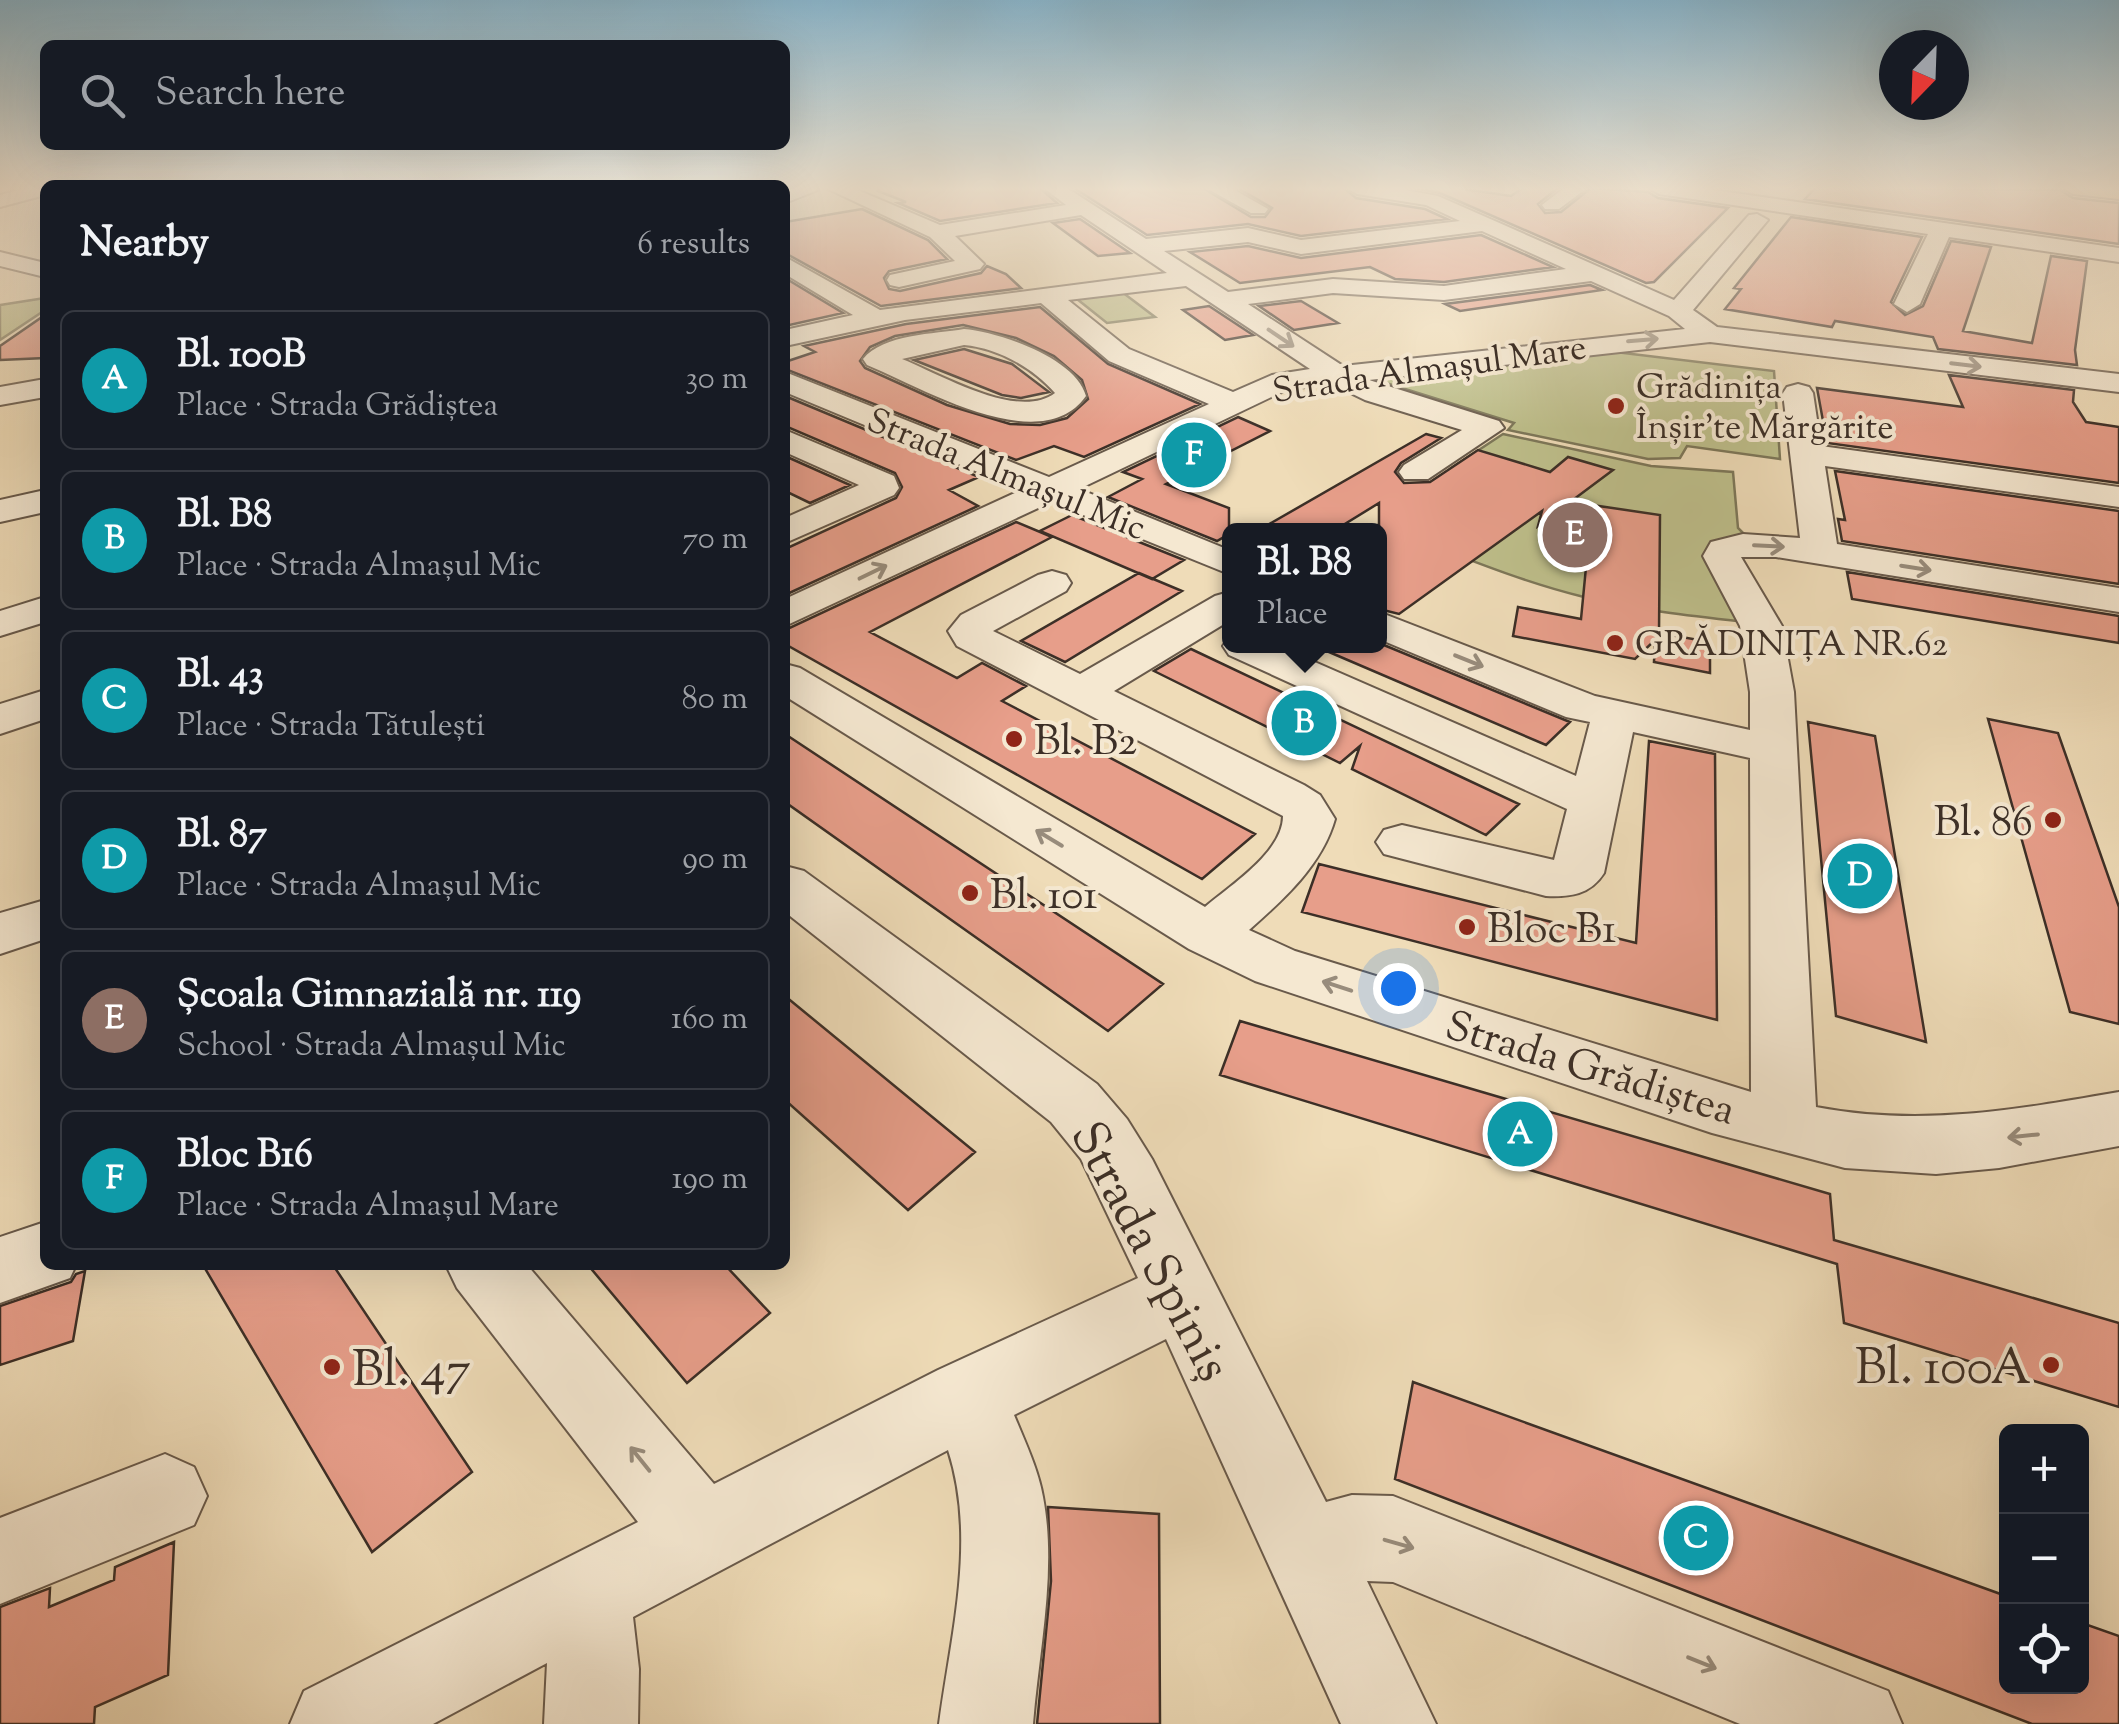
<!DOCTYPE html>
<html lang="en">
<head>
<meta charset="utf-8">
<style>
  :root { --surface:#171b24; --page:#20242c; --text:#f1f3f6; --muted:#9ea1a6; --line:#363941; --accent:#2563eb }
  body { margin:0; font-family:"Sorts Mill Goudy",serif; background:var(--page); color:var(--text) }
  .controls { position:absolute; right:30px; bottom:30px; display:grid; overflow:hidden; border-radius:15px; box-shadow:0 10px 40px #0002 }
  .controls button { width:90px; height:90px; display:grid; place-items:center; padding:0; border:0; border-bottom:2px solid var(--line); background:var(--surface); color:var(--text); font:50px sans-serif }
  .compass { position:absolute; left:1879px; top:30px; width:90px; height:90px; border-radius:50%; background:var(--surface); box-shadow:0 10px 40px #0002; rotate:203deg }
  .you { position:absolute; left:1398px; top:988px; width:35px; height:35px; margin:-25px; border:8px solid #fff; border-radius:50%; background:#1a73e8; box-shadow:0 0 0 15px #1a73e833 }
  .badge { display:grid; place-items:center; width:65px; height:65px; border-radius:50%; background:var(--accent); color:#fff; font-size:32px; font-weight:700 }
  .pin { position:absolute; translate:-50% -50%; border:5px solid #fff; box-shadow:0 2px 10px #0006 }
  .popup { position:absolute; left:1222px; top:523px; width:165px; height:130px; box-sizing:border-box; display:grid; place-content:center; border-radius:15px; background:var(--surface); filter:drop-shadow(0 2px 8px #0005); font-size:32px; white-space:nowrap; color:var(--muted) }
  .popup b { font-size:38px; color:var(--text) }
  .popup::after { content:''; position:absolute; left:50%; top:100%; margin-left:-20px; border:20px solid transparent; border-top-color:var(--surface) }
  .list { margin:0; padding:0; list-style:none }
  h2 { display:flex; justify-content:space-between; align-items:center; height:130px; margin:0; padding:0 40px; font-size:42px }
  h2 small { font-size:32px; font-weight:400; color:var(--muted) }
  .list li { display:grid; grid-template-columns:65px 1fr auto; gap:30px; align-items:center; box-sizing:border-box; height:140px; margin:0 20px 20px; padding:0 20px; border:2px solid var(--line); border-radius:15px }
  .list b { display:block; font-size:38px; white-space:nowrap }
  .list p { margin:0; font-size:32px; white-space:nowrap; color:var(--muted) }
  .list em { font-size:32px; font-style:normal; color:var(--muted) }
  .icon { flex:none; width:55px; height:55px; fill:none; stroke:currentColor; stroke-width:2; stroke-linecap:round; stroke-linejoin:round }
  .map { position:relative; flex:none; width:2119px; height:1724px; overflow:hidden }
  .search { position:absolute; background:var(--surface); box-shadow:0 10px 40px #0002; left:40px; top:40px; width:750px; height:110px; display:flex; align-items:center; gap:25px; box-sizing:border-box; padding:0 35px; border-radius:15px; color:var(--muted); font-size:38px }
  .panel { position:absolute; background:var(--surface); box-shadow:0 10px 40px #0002; left:40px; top:180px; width:750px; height:1090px; border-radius:15px }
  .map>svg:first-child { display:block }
</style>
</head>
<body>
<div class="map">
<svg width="2119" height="1724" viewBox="0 0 2119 1724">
  <rect width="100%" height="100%" fill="#efdcb8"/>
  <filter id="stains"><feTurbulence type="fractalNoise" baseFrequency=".002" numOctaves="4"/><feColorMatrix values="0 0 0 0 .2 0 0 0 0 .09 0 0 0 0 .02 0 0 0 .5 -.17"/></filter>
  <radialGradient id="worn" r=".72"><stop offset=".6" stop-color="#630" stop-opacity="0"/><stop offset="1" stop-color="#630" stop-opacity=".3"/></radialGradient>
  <path fill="#bebf8b" stroke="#7d7759" stroke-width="2.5" d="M1118 289 1155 317 1107 323 1072 295Z
    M45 298V310L0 340V305Z
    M1607 351 1774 371 1780 459 1687 446 1680 458 1648 459 1508 430 1514 423 1373 379Z
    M1503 434 1651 466 1733 472 1738 528 1752 542 1731 543 1746 622C1692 616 1637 610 1584 597 1514 580 1446 550 1378 525L1444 479 1450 469Z"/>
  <path fill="#e79e8a" stroke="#3c2f27" stroke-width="2.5" fill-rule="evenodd" d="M879 188H1040L1057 203 940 221 898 203 906 202 878 191Z
    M1074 188H1203L1251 217H1265L1272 208 1238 188H1344L1356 198 1425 209 1447 219 1301 236 1248 224 1147 235Z
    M1414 188H1457L1511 196 1523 188H1558L1538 204 1545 213 1561 212 1591 188 1648 192 1658 198 1728 208 1654 282 1646 283 1440 193Z
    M1815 188 2060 190 2073 198 2119 203V244L1805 199Z
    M862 209 928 240 947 259 889 271 884 278 889 289 900 291 981 273 987 266 1006 274 1021 288 881 306 785 253V222Z
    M1791 217 1922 237 1891 302 1905 315 1923 306 1951 241 1991 247 1963 331 2032 343 2051 256 2087 261 2075 350 2077 365 1938 349 1933 337 1835 321 1832 327 1725 309 1741 289 1734 288Z
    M1080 219 1130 253 1098 256 1053 223Z
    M1481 235 1553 267 1444 282 1395 279 1370 267 1240 283 1190 252 1248 246 1301 258Z
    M785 278 843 313 785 326Z
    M1590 285 1602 290 1460 311 1445 304Z
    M1301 301 1338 323 1294 330 1259 306Z
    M1209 306 1253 335 1225 340 1183 310Z
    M1040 307 1108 364 1200 404 1084 457 1054 446 1016 460 785 369V362L815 352 804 346 906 324ZM963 325 1016 338 1054 356 1082 380 1088 399 1067 418 1040 425 1010 424 947 405 865 368 860 361 870 347 895 336Z
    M45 315V358L0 360V346Z
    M964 349 1012 364 1049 392 1021 398 1002 395 914 360Z
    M1949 375 2074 390 2073 402 2086 422 2119 427V483L1827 443 1817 388 1963 407Z
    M785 396 979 477 949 490 978 506 785 595V549L896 498 902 487 895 473 785 426Z
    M1238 417 1270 431 1166 484 1229 508V534L1217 541 1108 497 1142 479 1123 472Z
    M1426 434 1441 438 1401 463 1395 472 1404 483 1430 482 1478 450 1550 472 1568 457 1613 470 1538 526 1542 511 1399 614 1379 609V503L1335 530H1259Z
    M785 456 850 485 810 503 785 491Z
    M1835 471 2119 511V584L1842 541 1838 519 1845 520Z
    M1592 505 1660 515 1659 633 1710 642V673L1654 662 1655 640 1635 659 1513 636 1518 607 1581 619Z
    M1072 515 1184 560 1152 579 1040 531Z
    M1016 522 1052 537 870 632 957 678 982 663 1026 686 1002 701 1255 834 1202 879 785 644V630Z
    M1847 572 2119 616V643L1852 599Z
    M1139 573 1182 591 1065 662 1021 641Z
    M1379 643 1565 720 1570 722 1546 745 1315 646Z
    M1191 649 1440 767 1519 804 1486 835 1352 769 1360 746 1340 763 1154 671Z
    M1988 719 2058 733 2119 907V1024L2070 1012Z
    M1808 722 1875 736 1926 1042 1836 1016Z
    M785 734 1163 984 1108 1031 785 802Z
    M1649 741 1715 754 1717 1020 1302 912 1319 864 1636 943Z
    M785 996 975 1152 908 1210 785 1100Z
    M1240 1021 1830 1194 1834 1240 2119 1323V1407L1844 1323 1837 1264 1220 1075Z
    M203 1265H333L472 1472 372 1552Z
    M588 1265H725L770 1313 687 1383Z
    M85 1271 73 1341 0 1365V1306L71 1282 76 1274Z
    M1413 1382 2006 1596V1686H2082V1623L2119 1636V1724H2032L1395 1479Z
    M1048 1507 1159 1514 1160 1724H1037L1051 1581Z
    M174 1542 168 1675 95 1707 94 1724H0V1607L50 1588 49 1607 114 1580 115 1567Z"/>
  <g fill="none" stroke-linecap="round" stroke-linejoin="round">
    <defs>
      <path id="minor" d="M26 188H45V195L0 207V195Z
        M793 188H823L785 203V190Z
        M826 188H853L940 225 1066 205 1044 188H1067L1146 239 1248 228 1301 240 1460 221 1426 205 1357 194 1347 188H1394L1438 196 1674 300 1749 215 1757 214 1768 220 1693 310 1717 327 2119 374V392L1710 342 1369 380 1499 421 1504 428 1428 479H1404L1399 472 1404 465 1462 430 1365 400 1332 384 1288 389 1079 489 1229 550V574L1051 502 785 626V599L1021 490 785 392V372L1049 477 1209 404 1109 361 1041 303 905 320 785 346V330L853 315 785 274V257L880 310 1167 273 1081 215 955 236 984 264 980 269 899 287 890 285 887 280 890 275 955 261 930 237ZM1482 231 1566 269 1444 286 1333 279 1228 292 1164 251 1248 242 1301 254ZM1591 281 1669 316 1685 329 1343 366 1248 304 1333 293 1444 300ZM1186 286 1310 369 1272 375 1233 392 1129 349 1068 300Z
        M1206 188H1231L1268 209 1265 213H1251Z
        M1564 188H1587L1559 209H1545L1542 205Z
        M1649 188H1700L2119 248V262L1949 237 1920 304 1907 312 1894 304 1928 234 1659 194Z
        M0 252 45 263V277L0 266Z
        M964 329C999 332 1076 358 1086 396 1041 460 921 387 867 365L863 359C883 334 935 334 964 329ZM964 345C998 348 1033 368 1055 393 1018 421 942 375 902 359Z
        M45 379V397L0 405V387Z
        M1798 384 1809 387 1813 393 1821 446 2119 487V507L1825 466 1837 544 2119 588V612L1776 557H1741L1782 626 1794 692 1816 1107C1920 1127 2016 1110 2119 1092V1146L1999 1168 1936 1174 1845 1168 1712 1133 1255 981 1189 949 785 696V664L800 668 1205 907C1231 885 1283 852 1283 816L957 646 948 631 961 615 1038 575 1052 571 1066 575 1071 583 1066 591 993 631 1080 674 1215 596 1229 592V621L1114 691 1304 785 1320 795 1335 819C1322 865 1284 899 1249 930L1295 951 1751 1092 1750 758 1633 732 1604 873C1590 895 1570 897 1546 896L1384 854 1376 842 1384 830 1402 825 1554 860 1567 809 1229 655 1223 646 1229 637V646H1278L1576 776 1590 722 1566 717 1379 639V612L1595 696 1750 730V692L1740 626 1703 556 1711 542 1743 534 1800 538 1783 393 1787 387Z
        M785 430 894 476 899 488 894 495 785 543V518L859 485 785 452Z
        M45 490V512L0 522V500Z
        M45 597V622L0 636V611Z
        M45 690V719L0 734V704Z
        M785 866 804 871 1097 1084 1127 1119 1152 1159 1326 1502 1352 1495 1393 1496 1888 1691 1902 1724H1740L1393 1582 1367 1581 1436 1724H1341L1166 1339 1014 1415C1025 1442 1038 1469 1043 1497 1057 1570 1039 1650 1033 1724H939C951 1634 977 1539 948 1450L633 1617 639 1669 638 1724H544L547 1663 433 1724H290L304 1691 638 1522 457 1288 446 1265H527L714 1484 938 1370 1138 1278 1081 1159 1051 1122 785 912Z
        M45 900V939L0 954V913Z
        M45 1222V1265H76L70 1278 0 1303V1237Z
        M165 1454 194 1467 207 1496 194 1525 0 1604V1518Z"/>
      <path id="major" d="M2063 188H2119V199L2073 194Z"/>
    </defs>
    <use href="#minor" stroke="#695a4b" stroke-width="4"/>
    <use href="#major" stroke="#3c2f27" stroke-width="4"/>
    <use href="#minor" fill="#f5e8d1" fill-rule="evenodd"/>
    <use href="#major" fill="#e8be7c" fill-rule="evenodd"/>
  </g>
  <defs><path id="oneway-shaft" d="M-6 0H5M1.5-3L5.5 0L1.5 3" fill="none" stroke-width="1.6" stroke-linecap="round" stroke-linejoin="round" transform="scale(2.5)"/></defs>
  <g stroke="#988c7c">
    <use href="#oneway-shaft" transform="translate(1281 338) rotate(34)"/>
    <use href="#oneway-shaft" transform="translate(1643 340) rotate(-5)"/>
    <use href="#oneway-shaft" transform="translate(1966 365) rotate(7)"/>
    <use href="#oneway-shaft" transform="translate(1769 546) rotate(3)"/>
    <use href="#oneway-shaft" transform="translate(1916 568) rotate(9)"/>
    <use href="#oneway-shaft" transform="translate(873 572) rotate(-26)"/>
    <use href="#oneway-shaft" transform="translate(1469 661) rotate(22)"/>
    <use href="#oneway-shaft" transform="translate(1049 838) rotate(-149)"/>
    <use href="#oneway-shaft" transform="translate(1337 986) rotate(-162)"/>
    <use href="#oneway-shaft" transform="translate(2023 1136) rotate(174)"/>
    <use href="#oneway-shaft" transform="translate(640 1459) rotate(-129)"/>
    <use href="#oneway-shaft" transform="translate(1399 1544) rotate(16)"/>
    <use href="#oneway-shaft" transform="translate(1702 1663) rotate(22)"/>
  </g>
  <linearGradient id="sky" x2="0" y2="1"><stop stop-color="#89b7cf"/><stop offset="0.44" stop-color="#f8efdf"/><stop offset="1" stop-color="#f8efdf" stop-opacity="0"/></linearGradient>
  <rect width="2119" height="429" fill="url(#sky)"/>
  <g fill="#8f2418" stroke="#f5e8d1" stroke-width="4">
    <circle cx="1616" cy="406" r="10"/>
    <circle cx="1615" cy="643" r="10"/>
    <circle cx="1014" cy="739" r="10"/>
    <circle cx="2053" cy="820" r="10"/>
    <circle cx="970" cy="893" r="10"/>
    <circle cx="1467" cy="927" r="10"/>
    <circle cx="2051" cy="1365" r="10"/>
    <circle cx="332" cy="1367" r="10"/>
  </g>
  <g text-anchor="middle" stroke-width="8" stroke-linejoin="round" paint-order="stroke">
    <g font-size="35" fill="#3c2f27" stroke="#f5e8d1">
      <text transform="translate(1429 368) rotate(-8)" y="12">Strada Almașul Mare</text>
      <text transform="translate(1007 473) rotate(22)" y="12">Strada Almașul Mic</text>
    </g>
    <g font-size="35" fill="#3c2f27" stroke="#f5e8d1" text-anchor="start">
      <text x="1636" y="398">Grădinița<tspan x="1636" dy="40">Înșir'te Mărgărite</tspan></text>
      <text x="1635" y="655">GRĂDINIȚA NR.62</text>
    </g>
    <g font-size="42" fill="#3c2f27" stroke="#f5e8d1" text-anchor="start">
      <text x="1034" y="754">Bl. B2</text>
      <text x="2033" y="835" text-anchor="end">Bl. 86</text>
      <text x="990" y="908">Bl. 101</text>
      <text x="1487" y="942">Bloc B1</text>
    </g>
    <g font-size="42" fill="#3c2f27" stroke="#f5e8d1">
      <text transform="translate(1591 1066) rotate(17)" y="15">Strada Grădiștea</text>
    </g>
    <g font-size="50" fill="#3c2f27" stroke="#f5e8d1">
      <text transform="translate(1153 1250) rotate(62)" y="18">Strada Spiniș</text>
    </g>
    <g font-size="50" fill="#3c2f27" stroke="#f5e8d1" text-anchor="end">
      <text x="2031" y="1383">Bl. 100A</text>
      <text x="352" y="1385" text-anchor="start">Bl. 47</text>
    </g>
  </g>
  <rect width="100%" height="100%" filter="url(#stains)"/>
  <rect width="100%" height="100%" fill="url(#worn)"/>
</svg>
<div class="controls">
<button>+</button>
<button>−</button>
<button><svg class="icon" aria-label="locate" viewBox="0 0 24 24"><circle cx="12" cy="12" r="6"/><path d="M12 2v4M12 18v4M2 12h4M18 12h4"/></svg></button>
</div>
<svg class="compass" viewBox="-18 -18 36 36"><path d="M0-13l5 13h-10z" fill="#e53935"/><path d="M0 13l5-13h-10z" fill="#9ea1a6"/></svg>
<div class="you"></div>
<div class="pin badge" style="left:1520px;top:1134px;background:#0f9aa8">A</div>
<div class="pin badge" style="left:1304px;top:723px;background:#0f9aa8">B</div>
<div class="popup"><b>Bl. B8</b>Place</div>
<div class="pin badge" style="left:1696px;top:1538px;background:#0f9aa8">C</div>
<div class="pin badge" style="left:1860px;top:876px;background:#0f9aa8">D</div>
<div class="pin badge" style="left:1575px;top:535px;background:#8d6e63">E</div>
<div class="pin badge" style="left:1194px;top:455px;background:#0f9aa8">F</div>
<div class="search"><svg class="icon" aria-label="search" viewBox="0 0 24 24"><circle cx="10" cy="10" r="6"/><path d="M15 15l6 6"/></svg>Search here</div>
<section class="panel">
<h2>Nearby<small>6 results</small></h2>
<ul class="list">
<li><span class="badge" style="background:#0f9aa8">A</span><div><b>Bl. 100B</b><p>Place · Strada Grădiștea</p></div><em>30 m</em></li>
<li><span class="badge" style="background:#0f9aa8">B</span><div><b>Bl. B8</b><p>Place · Strada Almașul Mic</p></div><em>70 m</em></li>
<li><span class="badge" style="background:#0f9aa8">C</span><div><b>Bl. 43</b><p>Place · Strada Tătulești</p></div><em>80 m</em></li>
<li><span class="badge" style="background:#0f9aa8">D</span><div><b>Bl. 87</b><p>Place · Strada Almașul Mic</p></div><em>90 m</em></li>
<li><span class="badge" style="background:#8d6e63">E</span><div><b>Școala Gimnazială nr. 119</b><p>School · Strada Almașul Mic</p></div><em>160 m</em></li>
<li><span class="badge" style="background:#0f9aa8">F</span><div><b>Bloc B16</b><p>Place · Strada Almașul Mare</p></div><em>190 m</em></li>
</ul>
</section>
</div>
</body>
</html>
